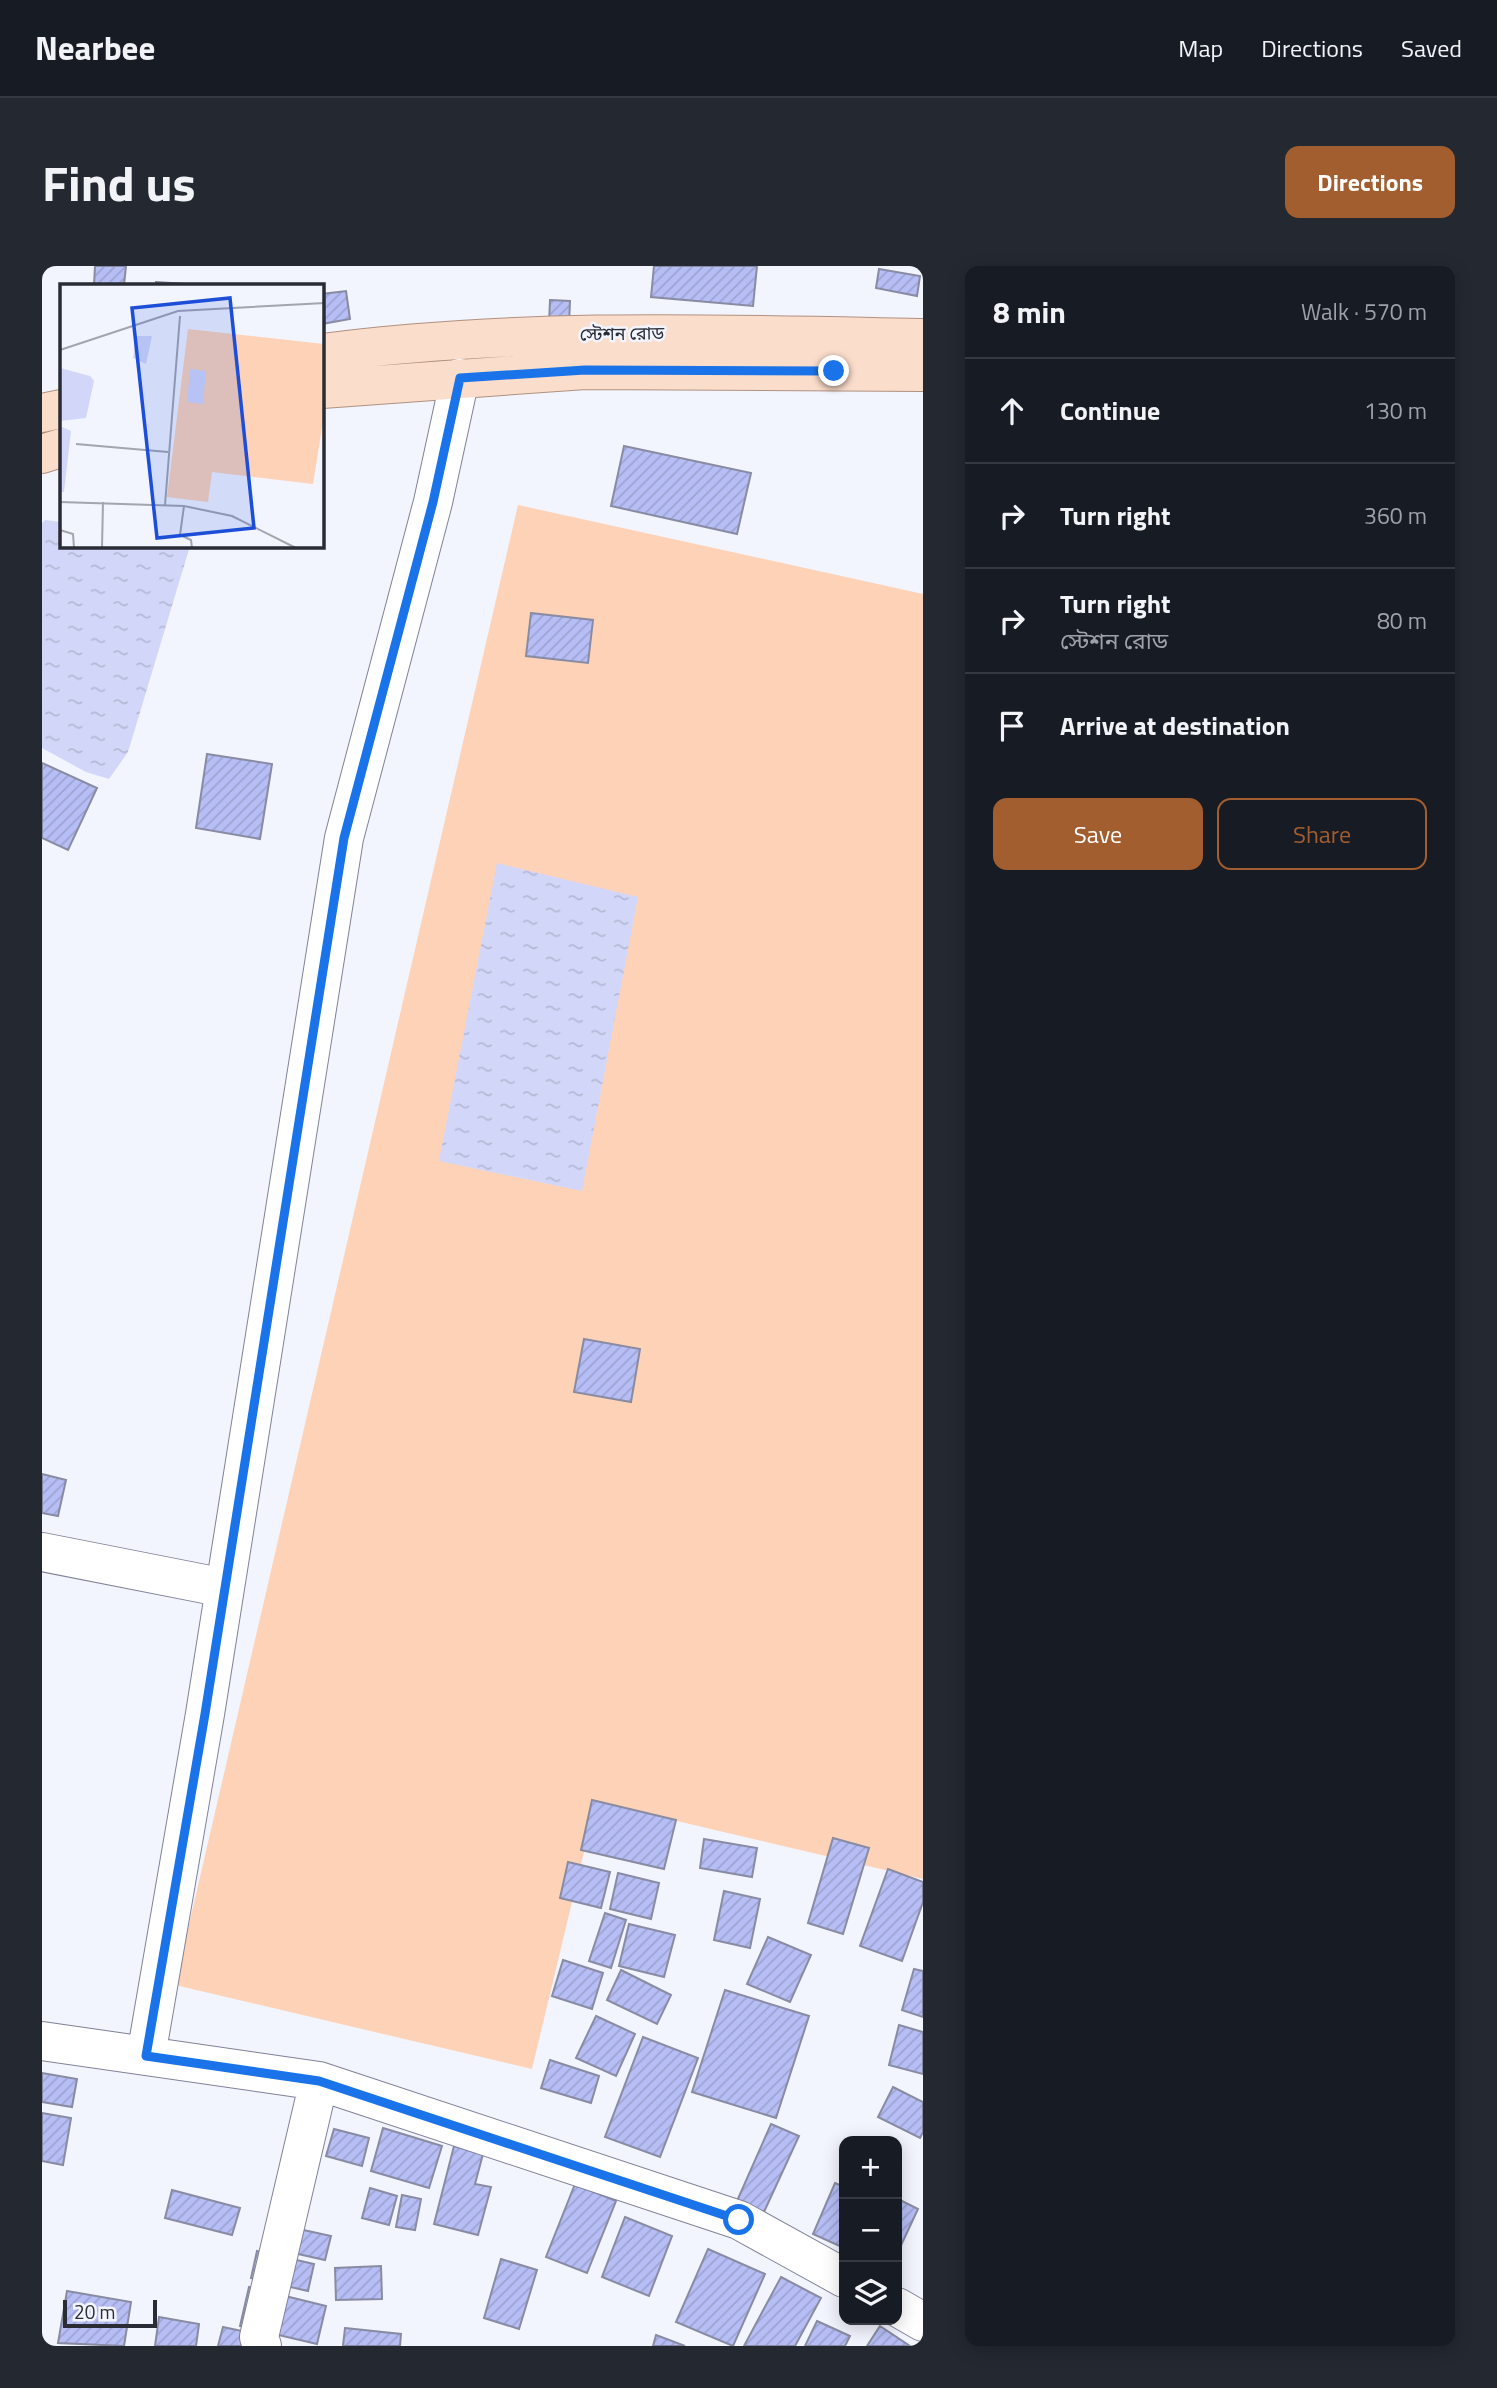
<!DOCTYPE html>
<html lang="en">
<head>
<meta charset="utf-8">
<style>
  :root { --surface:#171b24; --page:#242831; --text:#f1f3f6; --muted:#9ea1a6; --line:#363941; --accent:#a25e2f }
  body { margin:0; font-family:"Titillium Web","Noto Sans Bengali",sans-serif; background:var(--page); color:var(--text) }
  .controls { position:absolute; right:21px; bottom:21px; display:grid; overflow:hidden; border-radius:14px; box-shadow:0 4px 18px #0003 }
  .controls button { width:63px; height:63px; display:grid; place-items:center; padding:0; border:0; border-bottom:2px solid var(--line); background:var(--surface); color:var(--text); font:35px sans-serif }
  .scale { position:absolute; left:21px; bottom:18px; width:94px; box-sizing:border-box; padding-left:7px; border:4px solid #2a2c35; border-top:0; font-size:19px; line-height:24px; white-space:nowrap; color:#2a2c35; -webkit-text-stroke:5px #f2f4fe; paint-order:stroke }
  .stop { position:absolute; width:21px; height:21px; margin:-16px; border:5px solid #1a73e8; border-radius:50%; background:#fff }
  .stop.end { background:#1a73e8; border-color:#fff; box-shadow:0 2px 7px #0008 }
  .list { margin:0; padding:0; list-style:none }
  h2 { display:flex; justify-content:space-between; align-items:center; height:91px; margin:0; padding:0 28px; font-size:30px }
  h2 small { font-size:23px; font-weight:400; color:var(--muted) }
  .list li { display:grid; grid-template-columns:46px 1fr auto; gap:21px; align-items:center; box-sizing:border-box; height:105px; padding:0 28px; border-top:2px solid var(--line) }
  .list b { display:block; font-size:26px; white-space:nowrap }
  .list p { margin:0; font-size:23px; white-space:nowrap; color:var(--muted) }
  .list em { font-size:23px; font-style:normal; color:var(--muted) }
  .actions { display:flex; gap:14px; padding:21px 28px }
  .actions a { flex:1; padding:16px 0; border:2px solid var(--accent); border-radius:14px; text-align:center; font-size:24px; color:var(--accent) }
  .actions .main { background:var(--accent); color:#fff }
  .icon { flex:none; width:38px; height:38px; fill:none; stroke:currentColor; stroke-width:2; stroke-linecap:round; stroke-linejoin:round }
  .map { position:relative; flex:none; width:881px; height:2080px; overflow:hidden; border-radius:14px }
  header { display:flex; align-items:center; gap:42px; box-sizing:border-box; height:98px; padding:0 35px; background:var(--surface); border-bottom:2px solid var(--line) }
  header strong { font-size:33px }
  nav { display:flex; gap:38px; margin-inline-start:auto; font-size:24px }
  .intro { display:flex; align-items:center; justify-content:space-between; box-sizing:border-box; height:168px; padding:0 42px }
  h1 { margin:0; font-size:49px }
  .button { padding:18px 32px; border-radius:14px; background:var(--accent); color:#fff; font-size:24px; font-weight:700 }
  main { display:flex; gap:42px; padding:0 42px }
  aside { flex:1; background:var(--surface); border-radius:14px; box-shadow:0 4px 18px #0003 }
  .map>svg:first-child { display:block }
</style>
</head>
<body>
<header>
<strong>Nearbee</strong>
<nav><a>Map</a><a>Directions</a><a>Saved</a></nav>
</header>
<div class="intro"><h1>Find us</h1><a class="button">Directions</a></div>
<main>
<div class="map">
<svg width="881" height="2080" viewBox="0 0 881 2080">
  <defs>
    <pattern id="water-ripples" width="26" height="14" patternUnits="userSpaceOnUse" patternTransform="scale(1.75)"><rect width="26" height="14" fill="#d2d7f9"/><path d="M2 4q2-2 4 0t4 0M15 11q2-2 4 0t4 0" fill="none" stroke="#b4b9d6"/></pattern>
    <pattern id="building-hatch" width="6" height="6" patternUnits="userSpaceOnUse" patternTransform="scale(1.75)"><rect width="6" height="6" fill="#b6bef5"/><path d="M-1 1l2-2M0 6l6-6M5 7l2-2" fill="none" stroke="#9da3d3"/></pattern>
  </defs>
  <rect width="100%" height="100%" fill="#f2f4fe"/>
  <path fill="#fed2b7" d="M476 239 881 328V1613L554 1536 490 1803 133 1719Z"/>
  <path fill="url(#water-ripples)" d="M3 254 19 256V280H148L86 486 67 513 44 506 0 482V257Z
    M455 597 596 631 540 925 397 895Z"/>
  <path fill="url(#building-hatch)" stroke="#888ba2" stroke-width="2" d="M53 0H84L82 19H52Z
    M612 0H715L711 40 609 31Z
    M837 3 878 10 875 30 834 22Z
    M114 16 144 18V19H114Z
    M304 25 308 53 280 58V28Z
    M508 34 528 35 527 59 507 58Z
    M582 180 709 207 695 268 569 240Z
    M489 347 551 354 546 397 484 390Z
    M165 488 230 498 218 573 154 562Z
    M0 497 55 522 26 584 0 572Z
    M542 1073 598 1083 589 1136 532 1126Z
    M0 1208 24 1214 16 1250 0 1247Z
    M550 1534 634 1554 622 1603 539 1584Z
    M791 1572 827 1582 801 1668 766 1657Z
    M662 1573 715 1582 710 1611 658 1602Z
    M526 1596 568 1606 559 1642 518 1632Z
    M846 1603 881 1616V1636L860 1695 818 1680Z
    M576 1607 617 1617 609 1653 568 1643Z
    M682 1625 718 1633 708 1682 672 1674Z
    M563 1647 584 1654 569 1702 547 1695Z
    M587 1658 633 1669 622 1711 577 1700Z
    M726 1671 769 1689 748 1736 705 1718Z
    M521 1694 561 1707 550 1743 510 1730Z
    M872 1703 881 1705V1751L860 1744Z
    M579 1704 629 1729 615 1758 565 1734Z
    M683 1724 767 1750 734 1852 650 1826Z
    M554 1750 593 1768 574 1810 534 1792Z
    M857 1759 881 1766V1808L847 1799Z
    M601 1771 656 1792 618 1891 563 1871Z
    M508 1794 557 1810 549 1837 499 1822Z
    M0 1807 35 1813 30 1841 0 1836Z
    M851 1821 881 1836V1866L878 1872 836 1851Z
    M0 1847 29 1852 21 1899 0 1895Z
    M729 1858 757 1870 722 1946 695 1935Z
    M341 1862 400 1880 387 1922 329 1905Z
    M292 1863 327 1872 320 1900 284 1890Z
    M412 1880 441 1888 433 1918 449 1921 436 1969 392 1958Z
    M793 1917 802 1921V1982L771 1968Z
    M533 1918 574 1935 545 2007 504 1991Z
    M328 1922 355 1930 347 1959 320 1952Z
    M130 1924 198 1942 190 1969 123 1952Z
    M360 1929 379 1933 373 1964 354 1961Z
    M858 1934 876 1943 855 1988V1939Z
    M583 1951 630 1970 607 2030 560 2011Z
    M234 1958 289 1970 283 1994 229 1982Z
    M666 1983 723 2008 691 2080 634 2056Z
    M215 1985 272 1998 266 2025 209 2012Z
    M459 1993 495 2004 477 2063 442 2052Z
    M339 2000 340 2033 294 2034 293 2002Z
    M739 2011 779 2032 753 2080H702Z
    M207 2021 284 2040 275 2078 198 2060Z
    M25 2025 89 2036 82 2080 16 2077Z
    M117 2051 157 2058 154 2080H113Z
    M775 2055 808 2070 803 2080H763Z
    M838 2060 868 2080H825Z
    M181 2061 223 2070 221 2080H176Z
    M303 2062 359 2068 358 2080H301Z
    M614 2069 643 2080H611Z"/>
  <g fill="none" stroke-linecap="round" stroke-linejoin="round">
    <defs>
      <path id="minor" d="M0 1286 183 1322
        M0 1775 277 1815 697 1954 802 2012
        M104 1790 163 1448 302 572 391 236 418 112
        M855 2041 881 2056
        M220 2080 217 2071 277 1815"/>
      <path id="major" d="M280 87C480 61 680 68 881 72
        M280 123 543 104 881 106
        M0 147 19 143
        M0 188 19 182"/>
    </defs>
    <use href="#minor" stroke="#7f8298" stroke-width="40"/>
    <use href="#major" stroke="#b09180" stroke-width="40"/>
    <use href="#minor" stroke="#fff" stroke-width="38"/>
    <use href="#major" stroke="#fbddcb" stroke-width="38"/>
  </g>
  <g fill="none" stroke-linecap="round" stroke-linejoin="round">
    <path stroke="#1a73e8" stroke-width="9" d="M697 1954 277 1815 104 1790 163 1448 302 572 391 236 418 112 543 104 792 105"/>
  </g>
  <g text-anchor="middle" stroke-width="5" stroke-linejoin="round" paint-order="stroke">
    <g font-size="18" fill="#2a2c35" stroke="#f2f4fe">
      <text transform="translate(580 68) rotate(-1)" y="6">স্টেশন রোড</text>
    </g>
  </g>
  <g transform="translate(18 18)">
    <rect width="264" height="264" fill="#f2f4fe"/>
    <path d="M128 45 264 60V131L253 200 152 188 148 218 107 213Z" fill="#fed2b7"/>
    <path d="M76 52H92L86 80 73 74ZM0 84 30 92 34 97 26 134 0 137ZM130 85 146 87 143 120 127 118ZM0 142 11 147 4 208H0Z" fill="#d2d7f9"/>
    <path fill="none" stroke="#a2a4ae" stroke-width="2" d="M0 66 118 27 265 19M16 160 108 168M0 218 124 222 172 232 236 264M105 221 120 32M124 222 120 251 131 256 132 264M0 246 13 250 14 264M42 264 43 218"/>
    <path fill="#1d4ed8" fill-opacity="0.15" stroke="#1d4ed8" stroke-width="3.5" d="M170 14 194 244 97 254 72 24Z"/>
    <rect width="264" height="264" fill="none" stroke="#2a2c35" stroke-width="3.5"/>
  </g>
</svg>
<div class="controls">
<button>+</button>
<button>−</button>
<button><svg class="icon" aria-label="layers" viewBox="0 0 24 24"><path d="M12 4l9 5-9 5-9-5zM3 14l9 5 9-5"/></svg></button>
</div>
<div class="scale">20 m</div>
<div class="stop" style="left:697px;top:1954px"></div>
<div class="stop end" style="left:792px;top:105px"></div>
</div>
<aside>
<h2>8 min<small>Walk · 570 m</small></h2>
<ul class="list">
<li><svg class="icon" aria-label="ahead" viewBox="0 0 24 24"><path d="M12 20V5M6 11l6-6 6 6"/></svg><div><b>Continue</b></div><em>130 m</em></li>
<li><svg class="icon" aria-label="right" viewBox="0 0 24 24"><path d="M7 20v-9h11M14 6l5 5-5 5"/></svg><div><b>Turn right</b></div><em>360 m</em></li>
<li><svg class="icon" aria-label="right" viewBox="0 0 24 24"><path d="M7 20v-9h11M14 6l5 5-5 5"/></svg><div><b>Turn right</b><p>স্টেশন রোড</p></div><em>80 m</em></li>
<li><svg class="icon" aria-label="arrive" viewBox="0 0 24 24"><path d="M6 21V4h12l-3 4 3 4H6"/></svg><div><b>Arrive at destination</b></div></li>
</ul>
<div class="actions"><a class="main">Save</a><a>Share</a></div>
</aside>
</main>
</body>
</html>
